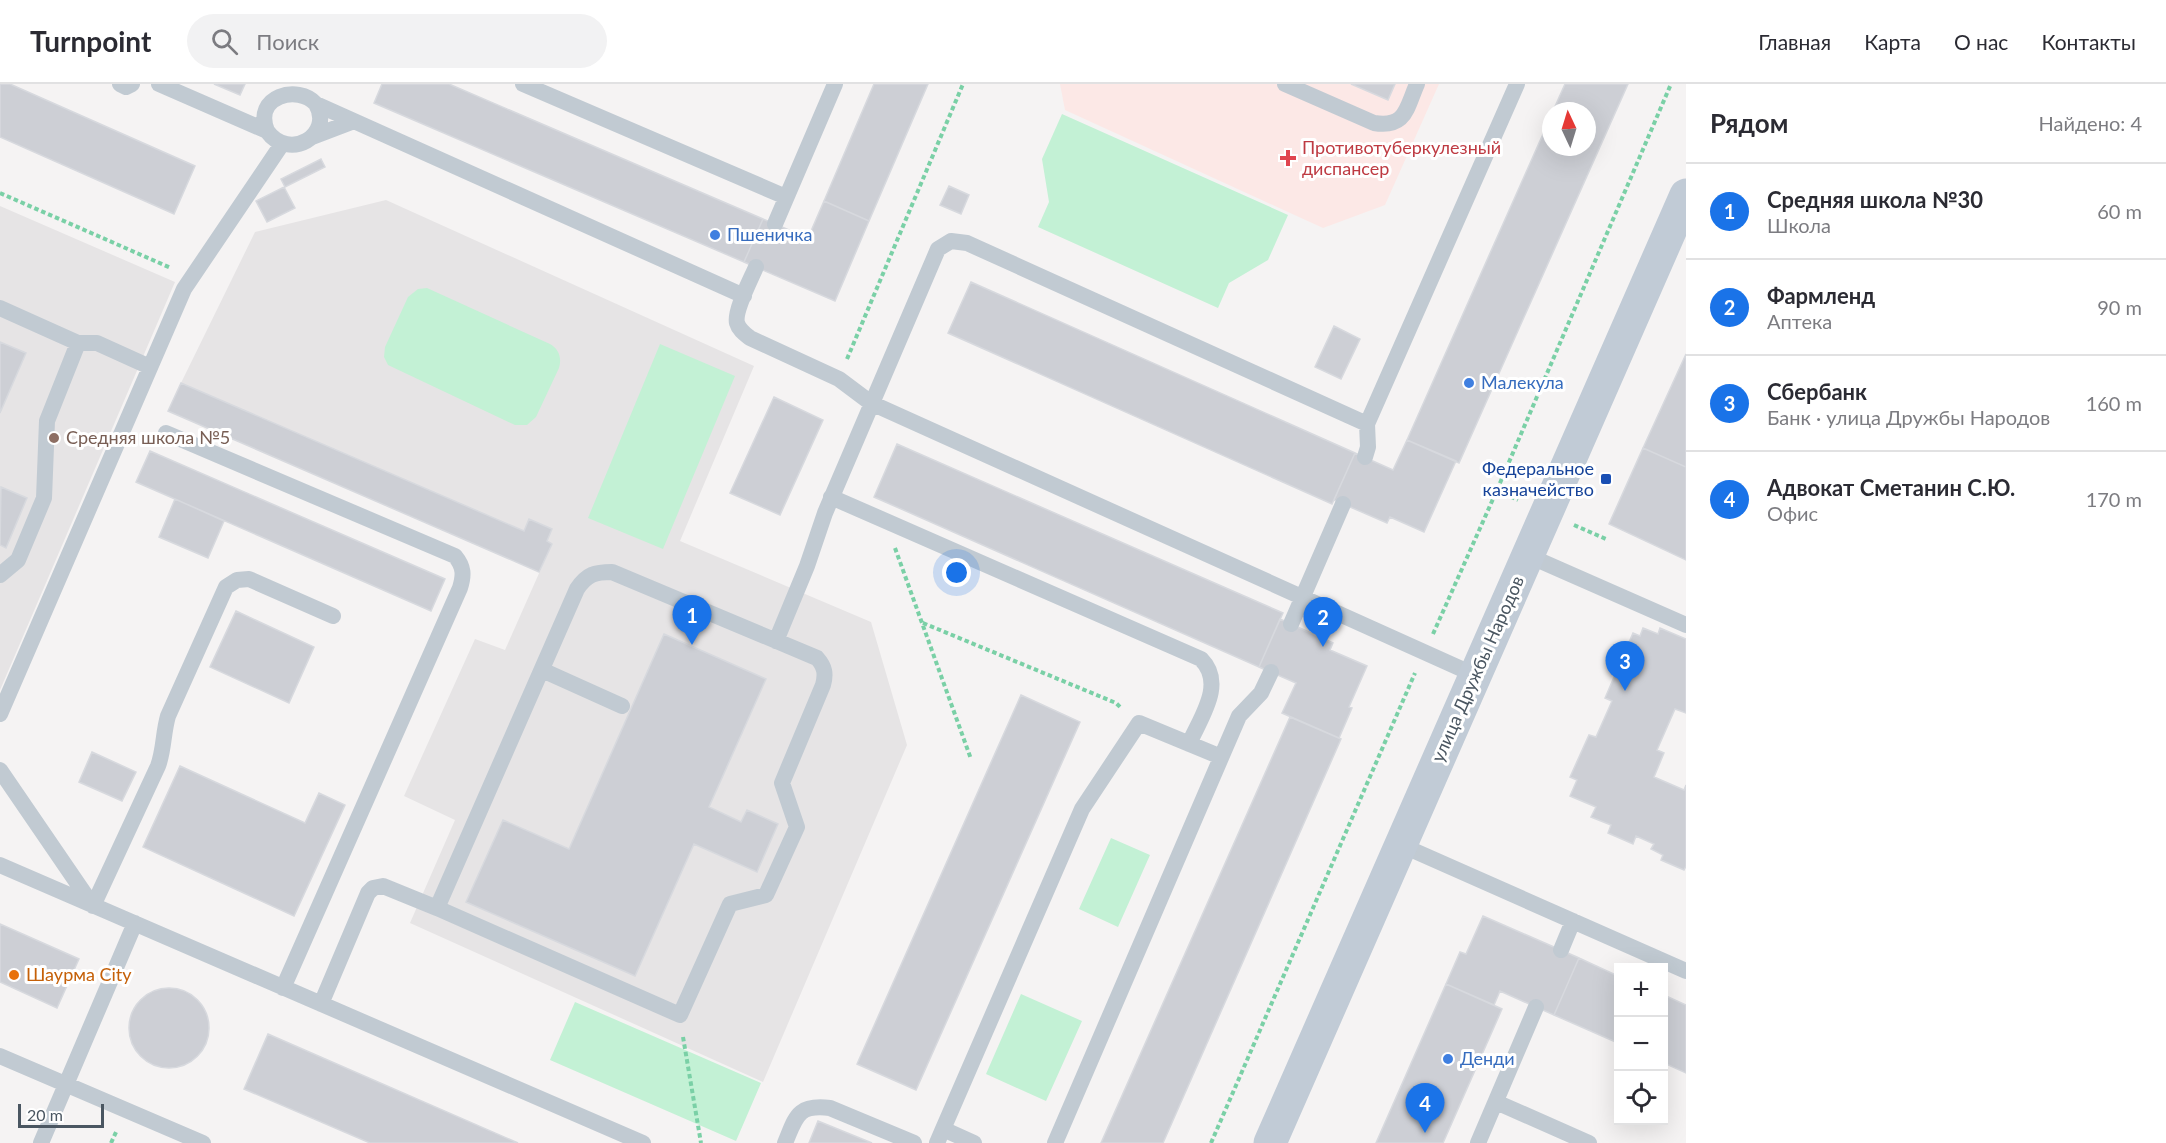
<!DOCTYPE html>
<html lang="ru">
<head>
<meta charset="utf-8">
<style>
  :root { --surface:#fff; --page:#f2f2f3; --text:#2b2b33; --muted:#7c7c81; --line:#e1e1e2; --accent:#1a73e8 }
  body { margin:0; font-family:Lato,sans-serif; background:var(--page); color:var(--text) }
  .controls { position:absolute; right:18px; bottom:18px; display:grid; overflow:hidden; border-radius:0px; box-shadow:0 6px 24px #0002 }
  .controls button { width:54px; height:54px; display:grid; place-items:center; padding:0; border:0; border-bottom:2px solid var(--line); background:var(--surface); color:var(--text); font:30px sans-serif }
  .compass { position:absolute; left:1542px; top:18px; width:54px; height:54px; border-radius:50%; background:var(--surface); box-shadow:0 6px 24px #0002; rotate:356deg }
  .scale { position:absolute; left:18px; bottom:15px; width:86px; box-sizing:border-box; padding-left:6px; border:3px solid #4a5661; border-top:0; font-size:16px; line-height:21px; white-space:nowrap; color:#4a5661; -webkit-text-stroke:4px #fff; paint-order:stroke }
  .you { position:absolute; left:957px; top:489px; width:21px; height:21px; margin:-15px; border:4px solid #fff; border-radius:50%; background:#1a73e8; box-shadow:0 0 0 9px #1a73e833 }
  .badge { display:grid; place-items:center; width:39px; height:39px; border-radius:50%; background:var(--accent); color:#fff; font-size:20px; font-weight:700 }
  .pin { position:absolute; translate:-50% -50px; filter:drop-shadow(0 2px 3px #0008) }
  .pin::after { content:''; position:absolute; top:32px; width:21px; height:18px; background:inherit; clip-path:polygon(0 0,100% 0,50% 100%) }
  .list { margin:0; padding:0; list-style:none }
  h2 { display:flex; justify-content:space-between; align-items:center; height:78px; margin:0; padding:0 24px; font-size:26px }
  h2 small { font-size:20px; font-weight:400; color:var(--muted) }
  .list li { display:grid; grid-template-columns:39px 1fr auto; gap:18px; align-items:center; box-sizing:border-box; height:96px; padding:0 24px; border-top:2px solid var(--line) }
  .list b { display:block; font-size:22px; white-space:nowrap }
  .list p { margin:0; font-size:20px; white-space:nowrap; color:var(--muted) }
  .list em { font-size:20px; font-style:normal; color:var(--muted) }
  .icon { flex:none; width:33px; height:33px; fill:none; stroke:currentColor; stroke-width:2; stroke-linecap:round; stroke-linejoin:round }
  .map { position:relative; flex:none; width:1686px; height:1059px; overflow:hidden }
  header { display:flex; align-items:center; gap:36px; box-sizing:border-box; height:84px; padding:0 30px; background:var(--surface); border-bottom:2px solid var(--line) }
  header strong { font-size:28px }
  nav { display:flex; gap:33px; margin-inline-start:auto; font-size:21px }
  .search { width:420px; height:54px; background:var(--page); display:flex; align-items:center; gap:15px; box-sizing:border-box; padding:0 21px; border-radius:33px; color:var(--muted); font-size:22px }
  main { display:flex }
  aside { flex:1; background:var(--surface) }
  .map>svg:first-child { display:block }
</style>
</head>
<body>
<header>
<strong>Turnpoint</strong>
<div class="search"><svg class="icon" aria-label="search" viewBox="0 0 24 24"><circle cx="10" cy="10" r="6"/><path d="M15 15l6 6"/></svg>Поиск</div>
<nav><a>Главная</a><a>Карта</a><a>О нас</a><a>Контакты</a></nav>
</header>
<main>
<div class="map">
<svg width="1686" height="1059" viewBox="0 0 1686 1059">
  <rect width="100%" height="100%" fill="#f5f3f3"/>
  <path fill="#e6e4e5" d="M386 116 754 282 680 457 871 538 907 661 763 998 410 839 455 736 404 712 475 555 505 566 552 460 181 299 255 148Z
    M0 122 175 198 0 606Z"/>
  <path fill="#fce8e6" d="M1060 0H1439L1385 121 1323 144 1065 26Z"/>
  <path fill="#c3f1d5" d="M1062 30 1288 131 1268 176 1229 199 1218 224 1038 143 1049 118 1042 75Z
    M427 204 550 260C559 265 562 274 559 284L536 333 527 341H515L388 281 384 273 385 263 408 213 418 205Z
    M660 260 735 292 663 465 588 434Z
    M1111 754 1150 771 1118 843 1079 825Z
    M1021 910 1082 937 1046 1017 986 990Z
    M575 918 761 999 736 1057 550 976Z"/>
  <path fill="#cdcfd5" stroke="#d7d9de" stroke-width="1.5" d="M0 0H10L195 82 174 130 0 53Z
    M214 0H245L240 11Z
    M382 0H449L763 135 744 178 374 19Z
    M874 0H928L869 137 824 117Z
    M1351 0H1395L1388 16Z
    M1565 0H1628L1459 379 1407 356 1551 32V63H1587V27H1553Z
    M321 75 325 83 285 103 281 95Z
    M949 102 969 111 961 130 940 121Z
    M284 103 295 124 267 138 256 117Z
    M824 117 869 137 835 217 744 178 763 135 808 154Z
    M971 198 1355 369 1332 420 948 249Z
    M1334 242 1360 255 1341 295 1315 283Z
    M0 258 26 269 0 329Z
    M1686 270V383L1643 364Z
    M181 299 524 447 529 435 552 445 547 457 552 460 539 488 168 327Z
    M774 313 823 336 780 431 730 409Z
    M1407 356 1456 377 1424 448 1390 433 1387 439 1334 416 1355 369 1393 386Z
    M897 360 1283 529 1259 583 874 413Z
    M1643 364 1686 383V476L1609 440Z
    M150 367 445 495 431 527 136 398Z
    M1 403 27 414 6 464 0 461Z
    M175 415 224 437 208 474 159 453Z
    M236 527 314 563 289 619 210 583Z
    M1280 535 1333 559 1330 566 1367 582 1349 623 1352 624 1339 654 1282 629 1296 599 1259 583Z
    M1643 544 1658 550 1660 544 1686 555V629L1675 625 1657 666 1664 669 1654 693 1684 706 1686 701V782L1684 786 1661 776 1663 771 1651 765 1654 760 1636 752 1633 760 1608 749 1611 741 1591 733 1596 723 1570 712 1577 696 1570 693 1589 651 1596 653 1612 617 1605 614 1633 549 1640 552Z
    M664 550 766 595 709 723 741 738 747 726 778 740 757 788 694 760 635 892 466 818 503 736 569 765Z
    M1021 611 1080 638 916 1006 857 980Z
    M1290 633 1341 655 1163 1059H1101Z
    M92 668 136 688 122 717 79 698Z
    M180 682 305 739 319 709 345 721 294 832 143 763Z
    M1483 832 1579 874 1554 931 1500 907 1494 921 1446 900 1460 868 1466 870Z
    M0 840 79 875 57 924 0 898Z
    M1579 874 1618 892V959L1554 931Z
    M1446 900 1502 925 1443 1059H1376Z
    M129 944a40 40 0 1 1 80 0a40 40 0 1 1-80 0Z
    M1664 911 1686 921V989L1664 979Z
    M268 950 518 1059H370L244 1005Z
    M818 1037 872 1059H809Z"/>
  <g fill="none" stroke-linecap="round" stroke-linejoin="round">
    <path stroke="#7ad0a6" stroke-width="4" stroke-dasharray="4.5 3" stroke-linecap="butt" d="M0 109 171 184
      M847 275 963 0
      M1497 406 1518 416
      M1574 441 1606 455
      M895 464 971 675
      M923 539 1116 619 1122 625
      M1433 550 1497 406 1671 0
      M683 953 701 1059
      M111 1059 117 1046
      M1211 1059 1415 589"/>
    <path stroke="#c1cad2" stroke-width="16" d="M120 0 126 3 132 0
      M159 0 267 47C289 78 334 51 316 20 298 0 253 12 267 47
      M523 0 786 113
      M1285 0 1374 39C1406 44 1406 25 1417 0
      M316 20 744 212
      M312 53 354 37
      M775 140 835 0
      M756 183C751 195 734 227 737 239 739 246 745 250 750 254L839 295 871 319 1475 591
      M0 224 78 259 47 337 44 414 18 476 0 491
      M78 259H97L150 283
      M166 349 455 472C464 483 464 491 460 504L283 904
      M1365 373 1368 363 1367 340 1517 0
      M831 413 1201 575C1226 600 1200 634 1189 660
      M1527 471 1686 541
      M1291 540 1343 420
      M776 557 807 482 825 429 938 165 951 157 967 159 1367 340
      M542 586 622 622
      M0 630 184 205 282 60
      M0 686 93 822
      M1401 761 1686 887
      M0 781 643 1059
      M93 822 158 682C164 666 163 649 168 632L226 503 237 496 249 495 333 532
      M1561 866 1573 837
      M321 920 368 809 373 804 383 802 437 824 577 505C587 490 595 488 612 488L817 574C825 583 826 590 823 601L782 699 797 743 766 811 730 820 680 931 437 824
      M0 972 203 1059
      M1496 1018 1589 1059
      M943 1045 1082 725 1139 639 1221 673
      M41 1059 135 839
      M785 1059C796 1033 797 1020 830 1024L914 1059
      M937 1059 943 1045 974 1059
      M1055 1059 1239 632 1261 609 1271 588
      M1478 1059 1536 923"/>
    <path stroke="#c1cbd6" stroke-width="33" d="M1270 1059 1686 111"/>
  </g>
  <path fill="#e0444e" stroke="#fff" stroke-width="2" d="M1285 65h6v6h6v6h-6v6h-6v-6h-6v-6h6z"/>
  <g fill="#3f7fe0" stroke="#fff" stroke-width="2">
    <circle cx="715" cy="151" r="6"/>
    <circle cx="1469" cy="299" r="6"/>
    <circle cx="1448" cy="975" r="6"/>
  </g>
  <circle fill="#8d6e63" stroke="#fff" stroke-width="2" cx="54" cy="354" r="6"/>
  <rect fill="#1a4fb4" stroke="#fff" stroke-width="2" x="1600" y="389" width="12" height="12" rx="3"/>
  <circle fill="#e8710a" stroke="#fff" stroke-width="2" cx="14" cy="891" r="6"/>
  <g text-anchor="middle" stroke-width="6" stroke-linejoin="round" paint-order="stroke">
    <g font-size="18" fill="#be3a42" stroke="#fff" text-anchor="start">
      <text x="1302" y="70">Противотуберкулезный<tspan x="1302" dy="21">диспансер</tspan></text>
    </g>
    <g font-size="18" fill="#366cbe" stroke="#fff" text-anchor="start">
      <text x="727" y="157">Пшеничка</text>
      <text x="1481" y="305">Малекула</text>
      <text x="1460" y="981">Денди</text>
    </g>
    <g font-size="18" fill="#785e54" stroke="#fff" text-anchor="start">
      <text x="66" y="360">Средняя школа №5</text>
    </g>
    <g font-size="18" fill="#164399" stroke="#fff" text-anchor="end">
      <text x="1594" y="391">Федеральное<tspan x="1594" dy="21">казначейство</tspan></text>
    </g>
    <g font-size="18" fill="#4a5661" stroke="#fff">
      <text transform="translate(1478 585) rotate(-66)" y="6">улица Дружбы Народов</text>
    </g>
    <g font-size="18" fill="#c56008" stroke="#fff" text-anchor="start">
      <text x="26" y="897">Шаурма City</text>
    </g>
  </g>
</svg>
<div class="controls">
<button>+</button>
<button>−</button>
<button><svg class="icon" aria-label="locate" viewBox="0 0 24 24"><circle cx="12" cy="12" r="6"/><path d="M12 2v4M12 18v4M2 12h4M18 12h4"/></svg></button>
</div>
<svg class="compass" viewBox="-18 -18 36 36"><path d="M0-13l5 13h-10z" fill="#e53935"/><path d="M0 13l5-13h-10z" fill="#7c7c81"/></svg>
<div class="scale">20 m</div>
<div class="you"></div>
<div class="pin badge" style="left:692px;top:561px">1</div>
<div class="pin badge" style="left:1323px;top:563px">2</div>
<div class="pin badge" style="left:1625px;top:607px">3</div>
<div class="pin badge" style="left:1425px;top:1049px">4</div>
</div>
<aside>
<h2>Рядом<small>Найдено: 4</small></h2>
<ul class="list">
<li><span class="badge">1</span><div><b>Средняя школа №30</b><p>Школа</p></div><em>60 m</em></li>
<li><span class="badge">2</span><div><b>Фармленд</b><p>Аптека</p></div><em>90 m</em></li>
<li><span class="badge">3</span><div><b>Сбербанк</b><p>Банк · улица Дружбы Народов</p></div><em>160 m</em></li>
<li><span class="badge">4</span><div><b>Адвокат Сметанин С.Ю.</b><p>Офис</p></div><em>170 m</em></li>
</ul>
</aside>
</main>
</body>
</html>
